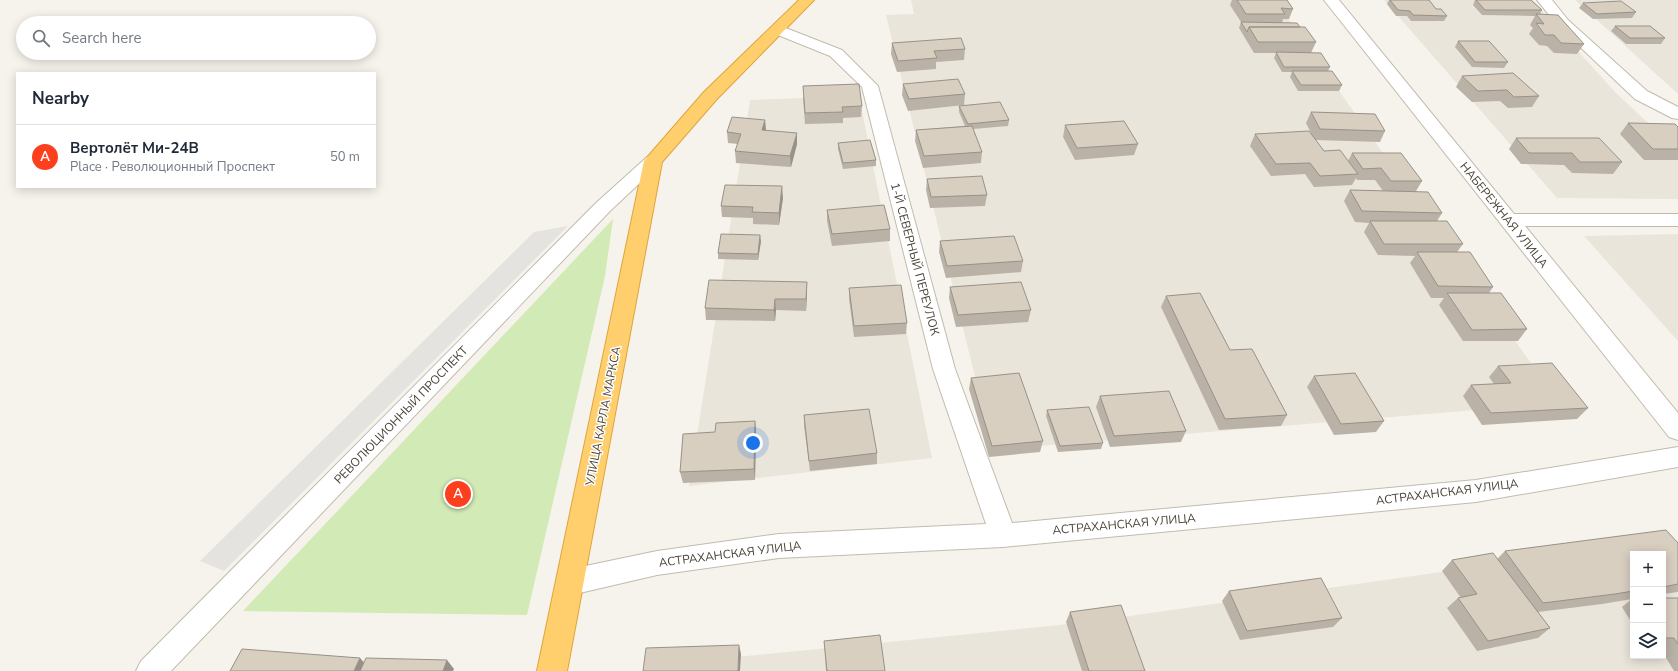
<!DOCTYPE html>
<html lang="en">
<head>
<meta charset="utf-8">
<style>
  :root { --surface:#fff; --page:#f6f6f7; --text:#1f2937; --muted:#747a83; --line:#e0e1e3; --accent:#fc3f1d }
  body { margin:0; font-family:"Nunito Sans",sans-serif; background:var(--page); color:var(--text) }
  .controls { position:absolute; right:12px; bottom:12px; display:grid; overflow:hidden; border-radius:0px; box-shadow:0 2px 10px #0003 }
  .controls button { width:36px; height:36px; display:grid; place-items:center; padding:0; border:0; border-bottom:1px solid var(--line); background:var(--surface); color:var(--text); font:20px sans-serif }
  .you { position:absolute; left:753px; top:443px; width:14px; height:14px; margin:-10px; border:3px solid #fff; border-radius:50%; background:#1a73e8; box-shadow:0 0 0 6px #1a73e833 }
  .badge { display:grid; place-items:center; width:26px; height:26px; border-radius:50%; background:var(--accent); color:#fff; font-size:13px; font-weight:700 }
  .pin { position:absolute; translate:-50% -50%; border:2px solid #fff; box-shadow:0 1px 4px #0006 }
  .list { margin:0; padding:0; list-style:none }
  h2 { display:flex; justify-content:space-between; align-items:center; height:52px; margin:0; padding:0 16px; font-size:17px }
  h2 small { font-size:13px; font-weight:400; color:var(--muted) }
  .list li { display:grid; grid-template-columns:26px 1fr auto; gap:12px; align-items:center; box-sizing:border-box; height:64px; padding:0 16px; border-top:1px solid var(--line) }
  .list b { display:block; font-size:15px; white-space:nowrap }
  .list p { margin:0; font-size:13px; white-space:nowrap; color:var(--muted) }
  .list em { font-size:13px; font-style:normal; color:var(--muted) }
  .icon { flex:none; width:22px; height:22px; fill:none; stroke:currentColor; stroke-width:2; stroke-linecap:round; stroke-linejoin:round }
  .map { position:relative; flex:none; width:1678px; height:671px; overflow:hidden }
  .search { position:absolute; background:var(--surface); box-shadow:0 2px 10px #0003; left:16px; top:16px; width:360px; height:44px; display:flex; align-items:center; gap:10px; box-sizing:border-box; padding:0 14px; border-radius:22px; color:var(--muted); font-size:15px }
  .panel { position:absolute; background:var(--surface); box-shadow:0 2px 10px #0003; left:16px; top:72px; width:360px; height:116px; border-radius:0px }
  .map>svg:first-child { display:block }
</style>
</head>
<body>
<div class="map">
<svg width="1678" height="671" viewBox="0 0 1678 671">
  <rect width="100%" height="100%" fill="#f6f3ec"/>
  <path fill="#eae5da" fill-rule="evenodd" d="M911 0H1275L1559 403 993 450 886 15 914 14Z
    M1384 0H1532L1614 91 1661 135 1678 136V199L1557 198Z
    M1575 0H1678V94Z
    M859 96 932 458 689 486 750 100Z
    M1678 234V341L1584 236Z
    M1660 541 1678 566V671H665V664L1080 623ZM1633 554H1663V656H1633Z"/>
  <path fill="#d2eab5" d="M613 219 605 276 527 615 243 611Z"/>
  <path fill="#e5e3e0" d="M568 226 224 571 200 561 534 232Z"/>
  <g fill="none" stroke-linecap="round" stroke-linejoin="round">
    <defs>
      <path id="minor" d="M1324 0H1339L1514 214H1678V226H1525L1678 413V440L1669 437Z
        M1537 0H1552L1568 20 1647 91 1678 107V119L1672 118 1635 99 1558 26Z
        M778 25 842 50 878 86 955 369 1012 523 1476 480 1678 447V467L1476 502 1003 547 779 558 657 575 571 595 561 591 557 582 561 573 571 569 657 551 779 534 986 524 933 369 862 87 830 56 773 33 770 30 773 27Z
        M653 156 659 157 662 161 659 165 610 211 171 671H136L141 661 596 203 647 157Z"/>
      <path id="highway" d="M799 0H814L716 100 662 162 567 671H537L644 161 704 92Z"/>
    </defs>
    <use href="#minor" stroke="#c2bbae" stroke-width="2"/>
    <use href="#highway" stroke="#e0a43c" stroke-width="2"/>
    <use href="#minor" fill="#fff" fill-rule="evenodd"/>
    <use href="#highway" fill="#ffcf6e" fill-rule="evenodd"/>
  </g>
  <path fill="#bab2a6" d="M1232 0H1287L1293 9 1289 19H1283L1282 23 1300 27 1316 42 1311 53 1330 67 1328 71 1342 85 1339 91H1298L1290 77 1292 72H1282L1274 58 1276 53H1254L1239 28 1241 22 1230 5Z
    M1389 0H1429L1436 9 1447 16 1444 21H1411L1407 16H1396L1387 4Z
    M1475 0H1531L1542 10 1540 14 1584 44 1577 54 1554 53 1547 46 1539 45 1529 34 1533 28 1530 25 1535 16 1482 15 1473 5Z
    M1583 3 1636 12 1632 18 1593 19 1579 8Z
    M1615 26 1665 38 1661 44H1626L1611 31Z
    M1458 41 1508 62 1504 68 1472 67 1455 47Z
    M892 43 965 49 964 60 936 62V69L897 72 891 54Z
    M1462 76 1539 96 1532 107 1508 108 1500 101 1472 102 1456 87Z
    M903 84 965 94 964 105 908 111 902 95Z
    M803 97 862 106 861 117 843 118V123L805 124Z
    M959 106 1009 120 1008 126 973 129 982 152 981 163 923 168 915 141 916 130 965 126 959 112Z
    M1311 112 1385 131 1380 142 1315 140 1324 151 1348 161 1352 153 1422 181 1416 191 1442 213 1437 221 1463 244 1457 252 1493 287 1489 293 1527 329 1518 341H1463L1439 305 1444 298H1431L1410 263 1415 256 1378 255 1364 232 1369 223 1355 222 1344 201 1350 190 1383 191 1375 180H1357L1356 178 1352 185 1314 187 1305 174 1271 176 1250 146 1255 134 1313 137 1306 123Z
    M765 120 766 131 797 144 791 167 736 163 735 151 738 144 728 143 727 132Z
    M1628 123 1678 127V160H1644L1620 134Z
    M1065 125 1138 144 1134 155 1075 160 1063 137Z
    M1516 138 1622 162 1613 174 1572 173 1564 165 1521 164 1509 149Z
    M838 143 876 160V166L843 169 838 149Z
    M927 179 987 195 985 206 930 208 926 190Z
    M783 198 779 225 753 224V218L722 217 721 206Z
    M827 210 890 229V241L832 246 827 221Z
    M761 241 758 260 718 259V253Z
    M940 241 1023 261 1021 272 946 278 939 252Z
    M807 282V293L806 311 776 310 775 321 706 320 705 308Z
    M950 287 1031 310 1028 322 956 327 949 298Z
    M849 288 907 323 906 334 854 337 849 299Z
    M1166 296 1230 350 1287 415 1281 426 1219 430 1161 307Z
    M1498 366 1588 408 1577 419 1482 425 1463 396 1471 385 1494 384 1489 377Z
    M1314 376 1384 421 1376 432 1334 435 1307 387Z
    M971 378 1043 441 1040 452 989 457 969 389Z
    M1100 396 1186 431 1181 442 1110 447 1096 407Z
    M1047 410 1103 443 1101 449 1058 452 1046 416Z
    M804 415 877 453V464L810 471 804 426Z
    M755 421 756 432 755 480 683 483 680 472 715 432Z
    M1678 543V592L1663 594V554H1633V625L1622 607 1632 599 1602 604 1538 612 1550 628 1538 638 1477 651 1447 608 1458 598H1461L1442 571 1452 560 1497 559 1505 551Z
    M1229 591 1342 618 1333 627 1240 640 1222 601Z
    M1663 598H1678V671H1674L1663 653Z
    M1070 612 1145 671H1082L1066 622Z
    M824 641 885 671H826Z"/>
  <path fill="#979187" d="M765 120 766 131 762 130Z
    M797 133V144L791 167 790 156Z
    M782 186 783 198 779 225V213Z
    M760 235 761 241 758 260V254Z
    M807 282V293L806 311V299Z
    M775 299 776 310 775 321 774 310Z
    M755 421 756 432 755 480 754 469Z
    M739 645 741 654 740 671H738Z
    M360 658 369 668 367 671H354Z
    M447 660 454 669 453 671H443Z"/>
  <path fill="#d8cfc1" stroke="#979187" d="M1237 0H1287L1293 9 1281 8 1285 14H1246Z
    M1390 0H1429L1436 9H1441L1447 16 1413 15 1410 11 1398 10Z
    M1476 0H1531L1542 10H1485Z
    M1621 1 1636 12 1597 14 1583 3Z
    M1536 14 1558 15 1584 44 1561 43 1554 35H1545L1536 23 1544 24Z
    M1241 22 1297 23 1300 27H1249L1247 32Z
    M1615 26H1650L1665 38H1630Z
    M1249 27H1305L1316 42H1258Z
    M961 38 965 49 934 51 937 58 898 61 892 43Z
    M1458 41H1489L1508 62H1475Z
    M1276 52 1321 53 1330 67H1284Z
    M1292 71H1332L1342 85H1301Z
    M1513 73 1539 96 1514 97 1507 90 1478 91 1462 76Z
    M958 79 965 94 909 99 903 84Z
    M859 84 862 106 842 107 843 112 805 113 803 86Z
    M1000 102 1009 120 968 124 959 106Z
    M1311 112 1375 114 1385 131 1320 129Z
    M732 117 765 120 762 130 797 133 790 156 735 151 741 134 727 132Z
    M1124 121 1138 144 1077 148 1065 125Z
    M1628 123 1675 124 1678 127V149H1653Z
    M972 126 982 152 924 156 916 130Z
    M1309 131 1324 151 1340 150 1358 174 1320 176 1310 163 1276 164 1255 134Z
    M1516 138H1599L1622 162H1580L1572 153H1529Z
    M870 140 876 160 843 163 838 143Z
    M1352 153H1401L1422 181H1391L1381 168 1363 169Z
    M982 176 987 195 931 197 927 179Z
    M725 185 782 186 779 213 752 212 753 207 721 206Z
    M1350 190 1428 192 1442 213 1362 211Z
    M884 205 890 229 832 234 827 210Z
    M1370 221H1447L1463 244H1384Z
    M721 234 760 235 758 254 718 253Z
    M1014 236 1023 261 947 266 940 241Z
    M1417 252H1470L1493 287 1438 286Z
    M709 280 807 282 806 299H775L774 310 705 308Z
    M1021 282 1031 310 958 315 950 287Z
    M901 285 907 323 854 326 849 288Z
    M1200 293 1230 350 1252 349 1287 415 1225 419 1166 296Z
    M1447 293H1501L1527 329 1472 330Z
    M1552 363 1588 408 1491 413 1471 385 1511 383 1498 366Z
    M1019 373 1043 441 992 446 971 378Z
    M1355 373 1384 421 1341 424 1314 376Z
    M1169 391 1186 431 1114 436 1100 396Z
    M1089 407 1103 443 1060 446 1047 410Z
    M869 409 877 453 809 461 804 415Z
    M755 421 754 469 680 472 683 434 715 432 716 423Z
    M1666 530 1678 543V584L1663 587V554H1633V591L1615 594 1543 603 1505 551Z
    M1493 553 1550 628 1488 641 1458 598 1477 594 1452 560Z
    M1321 578 1342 618 1247 631 1229 591Z
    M1663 598H1678V644L1674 638H1663Z
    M1121 605 1145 671H1089L1070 612Z
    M880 635 885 671H827L824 641Z
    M739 645 738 671H643L646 648Z
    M242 649 360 658 354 671H230Z
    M366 658 447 660 443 671H360Z"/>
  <g text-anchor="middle" stroke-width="3" stroke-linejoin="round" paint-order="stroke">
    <g font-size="12" fill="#4b4439" stroke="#fff">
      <text transform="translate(1504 215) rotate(51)" y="4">НАБЕРЕЖНАЯ УЛИЦА</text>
      <text transform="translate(915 259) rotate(75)" y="4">1-Й СЕВЕРНЫЙ ПЕРЕУЛОК</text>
      <text transform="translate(401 415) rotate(-46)" y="4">РЕВОЛЮЦИОННЫЙ ПРОСПЕКТ</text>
      <text transform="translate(603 416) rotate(-79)" y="4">УЛИЦА КАРЛА МАРКСА</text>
      <text transform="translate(1447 492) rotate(-7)" y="4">АСТРАХАНСКАЯ УЛИЦА</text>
      <text transform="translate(1124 524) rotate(-5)" y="4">АСТРАХАНСКАЯ УЛИЦА</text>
      <text transform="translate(730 554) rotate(-7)" y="4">АСТРАХАНСКАЯ УЛИЦА</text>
    </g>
  </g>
</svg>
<div class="controls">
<button>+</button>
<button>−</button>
<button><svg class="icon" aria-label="layers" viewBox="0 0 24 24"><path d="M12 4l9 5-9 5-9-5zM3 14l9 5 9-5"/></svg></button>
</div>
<div class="you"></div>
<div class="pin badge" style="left:458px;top:494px">A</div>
<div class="search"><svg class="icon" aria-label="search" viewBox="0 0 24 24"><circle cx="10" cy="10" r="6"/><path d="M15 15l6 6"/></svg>Search here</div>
<section class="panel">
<h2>Nearby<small></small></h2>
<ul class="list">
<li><span class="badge">A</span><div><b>Вертолёт Ми-24В</b><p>Place · Революционный Проспект</p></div><em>50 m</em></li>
</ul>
</section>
</div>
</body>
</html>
